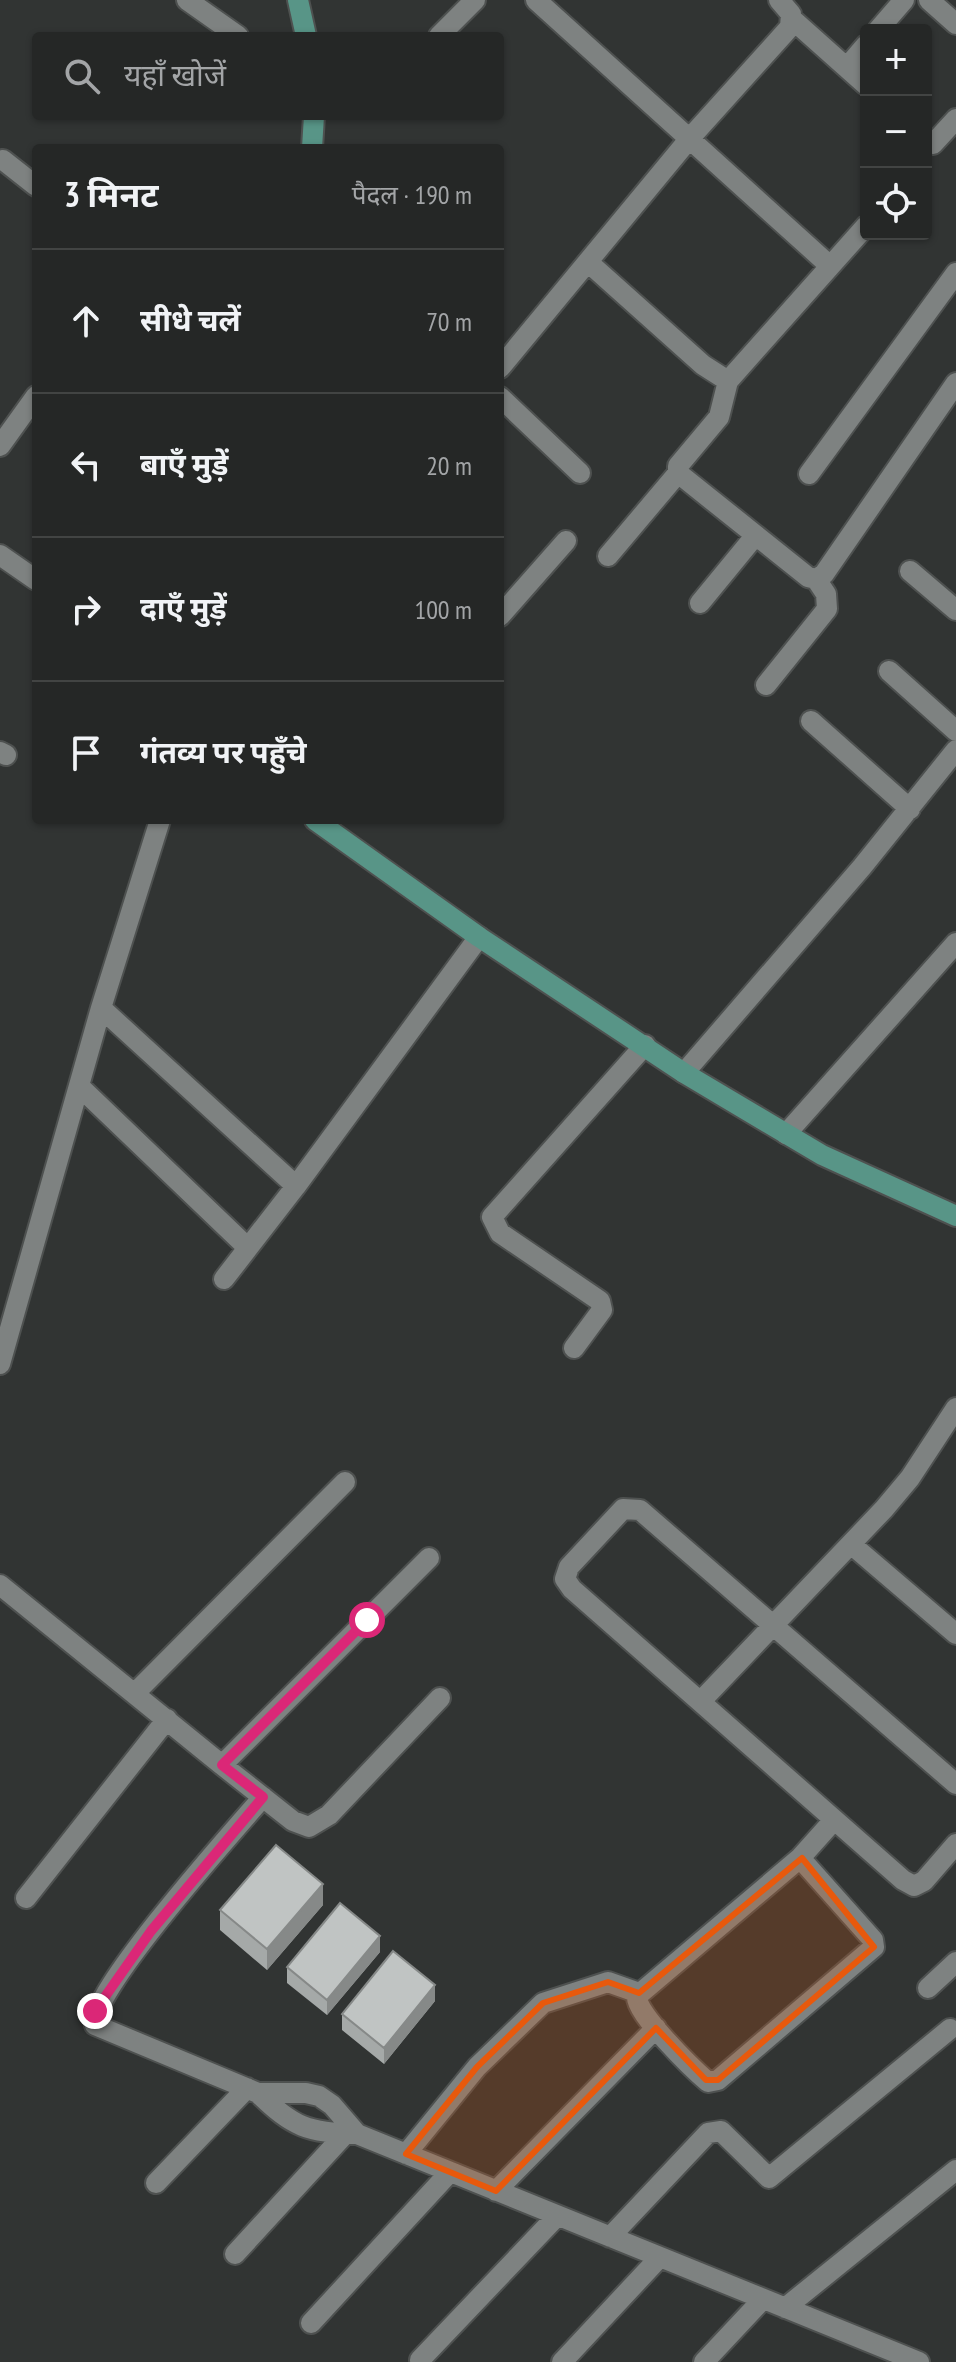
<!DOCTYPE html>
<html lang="hi">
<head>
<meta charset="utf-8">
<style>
  :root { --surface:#252726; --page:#2d2f2e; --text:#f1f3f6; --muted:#a3a5a7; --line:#424443 }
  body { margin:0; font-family:"PT Sans Narrow","Noto Sans Devanagari",sans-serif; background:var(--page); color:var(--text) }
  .controls { position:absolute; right:24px; top:24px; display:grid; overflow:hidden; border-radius:8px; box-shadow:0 2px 6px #0004 }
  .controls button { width:72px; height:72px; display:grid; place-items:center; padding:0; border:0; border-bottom:2px solid var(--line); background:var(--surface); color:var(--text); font:40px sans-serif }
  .stop { position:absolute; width:24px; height:24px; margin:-18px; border:6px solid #db2777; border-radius:50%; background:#fff }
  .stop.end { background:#db2777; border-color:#fff; box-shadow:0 2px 8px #0008 }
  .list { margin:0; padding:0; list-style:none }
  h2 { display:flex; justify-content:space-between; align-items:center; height:104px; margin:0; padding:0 32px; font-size:34px }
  h2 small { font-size:26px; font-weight:400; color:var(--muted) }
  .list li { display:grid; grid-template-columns:52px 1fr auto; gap:24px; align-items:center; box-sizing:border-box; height:144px; padding:0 32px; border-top:2px solid var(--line) }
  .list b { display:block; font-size:30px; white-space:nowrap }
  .list em { font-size:26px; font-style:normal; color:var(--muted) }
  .icon { flex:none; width:44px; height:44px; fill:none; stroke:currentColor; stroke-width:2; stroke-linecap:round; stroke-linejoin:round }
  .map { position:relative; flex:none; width:956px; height:2362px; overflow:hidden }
  .search { position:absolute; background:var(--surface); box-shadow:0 2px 6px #0004; left:32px; top:32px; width:472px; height:88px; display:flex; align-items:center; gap:20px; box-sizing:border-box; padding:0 28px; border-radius:8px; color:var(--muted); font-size:30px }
  .panel { position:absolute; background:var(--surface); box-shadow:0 2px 6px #0004; left:32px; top:144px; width:472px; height:680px; border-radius:8px }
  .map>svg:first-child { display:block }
</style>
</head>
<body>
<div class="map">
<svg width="956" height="2362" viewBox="0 0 956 2362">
  <rect width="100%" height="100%" fill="#313433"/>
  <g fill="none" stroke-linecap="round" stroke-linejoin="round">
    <defs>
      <path id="minor" d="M187 0 238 36
        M536 0 829 265
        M929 0 956 24
        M792 19 866 85
        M878 30 904 0
        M439 36 475 0
        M848 66 866 45
        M933 144 956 119
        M3 160 36 186
        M589 263 703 365 728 381 866 226
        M500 368 690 138 790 27 791 14 779 0
        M728 381 719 417 678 466V473L808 577 816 579 824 574 956 383
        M500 397 580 473
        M0 446 36 396
        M809 474 956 273
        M0 555 36 580
        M608 556 678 473
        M910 571 956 610
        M700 603 755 536
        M500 616 566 541
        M889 671 956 731
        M766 685 827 609 826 594 816 579
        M811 721 910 809
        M0 752 6 755
        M101 1008 296 1186 479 937
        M684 1073 862 867 956 750
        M79 1086 246 1246
        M786 1134 956 943
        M224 1279 296 1186
        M574 1348 602 1310 600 1301 500 1233 492 1217 645 1045
        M0 1364 101 1008 160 820
        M852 1545 956 1634
        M0 1585 222 1765 429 1558
        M135 1693 345 1482
        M701 1701 884 1509 910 1478 956 1408
        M222 1765 293 1821 309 1827 329 1815 440 1698
        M956 1784 640 1510 623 1509 569 1567 565 1579 572 1589 903 1880 914 1886 924 1881 956 1844
        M263 1797C236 1828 87 1995 95 2025L258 2093H306L319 2096 332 2105 357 2134
        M800 1858 873 1940 874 1947 718 2080 708 2082C694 2070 634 2012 637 1996Z
        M800 1858 834 1820
        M26 1898 167 1719
        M928 1988 956 1962
        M258 2093C294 2128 307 2132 357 2134L919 2362
        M406 2154 477 2067 543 2003 608 1982 639 1993
        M156 2183 247 2088
        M496 2191 656 2028
        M610 2237 708 2133 721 2131 769 2178 950 2029
        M235 2254 346 2133
        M785 2308 956 2170
        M311 2323 450 2172
        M420 2360 557 2216
        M562 2362 660 2257
        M704 2362 763 2299"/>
      <path id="major" d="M298 0 306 36
        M312 148 314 116
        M315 820 479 937 684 1073 822 1155 956 1216"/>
    </defs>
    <use href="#minor" stroke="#4e5150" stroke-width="24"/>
    <use href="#major" stroke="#4e5150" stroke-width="24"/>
    <use href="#minor" stroke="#7e8281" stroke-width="20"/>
    <use href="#major" stroke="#589587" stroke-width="20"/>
  </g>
  <path fill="#a5a9a8" d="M323 1905 267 1970 220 1930V1910Z
    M380 1952 327 2015 287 1983V1967Z
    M435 2001 384 2064 342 2030V2014Z"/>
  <path fill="#868988" d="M323 1884V1905L267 1970V1949Z
    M380 1936V1952L327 2015V2000Z
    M435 1985V2001L384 2064V2048Z"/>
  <path fill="#c0c4c3" stroke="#868988" stroke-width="2" d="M276 1845 323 1884 267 1949 220 1910Z
    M340 1903 380 1936 327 2000 287 1967Z
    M393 1951 435 1985 384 2048 342 2014Z"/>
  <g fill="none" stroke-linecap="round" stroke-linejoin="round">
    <path stroke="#db2777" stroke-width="10" d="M95 2011 151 1931 263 1797 222 1765 367 1620"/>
  </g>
  <path fill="#e8590c" fill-opacity="0.2" stroke="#e8590c" stroke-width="6" stroke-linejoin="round" d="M802 1858 874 1947 718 2080H706L656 2028 496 2191 406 2154 477 2067 543 2003 608 1982 639 1993Z"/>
</svg>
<div class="controls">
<button>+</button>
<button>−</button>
<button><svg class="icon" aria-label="locate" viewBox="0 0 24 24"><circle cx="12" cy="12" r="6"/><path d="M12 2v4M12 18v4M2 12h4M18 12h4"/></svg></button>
</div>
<div class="stop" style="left:367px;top:1620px"></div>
<div class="stop end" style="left:95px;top:2011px"></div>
<div class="search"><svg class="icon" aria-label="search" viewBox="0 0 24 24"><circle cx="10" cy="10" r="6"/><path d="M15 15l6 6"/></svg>यहाँ खोजें</div>
<section class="panel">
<h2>3 मिनट<small>पैदल · 190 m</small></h2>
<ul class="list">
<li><svg class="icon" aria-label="ahead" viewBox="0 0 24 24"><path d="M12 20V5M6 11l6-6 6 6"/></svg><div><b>सीधे चलें</b></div><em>70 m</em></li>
<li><svg class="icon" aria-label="left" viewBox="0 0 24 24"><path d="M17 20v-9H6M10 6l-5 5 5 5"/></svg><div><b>बाएँ मुड़ें</b></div><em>20 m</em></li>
<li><svg class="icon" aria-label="right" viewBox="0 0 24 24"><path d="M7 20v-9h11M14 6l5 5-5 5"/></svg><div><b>दाएँ मुड़ें</b></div><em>100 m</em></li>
<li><svg class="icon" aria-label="arrive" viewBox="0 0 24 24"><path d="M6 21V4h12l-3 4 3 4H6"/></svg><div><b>गंतव्य पर पहुँचे</b></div></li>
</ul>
</section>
</div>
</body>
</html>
